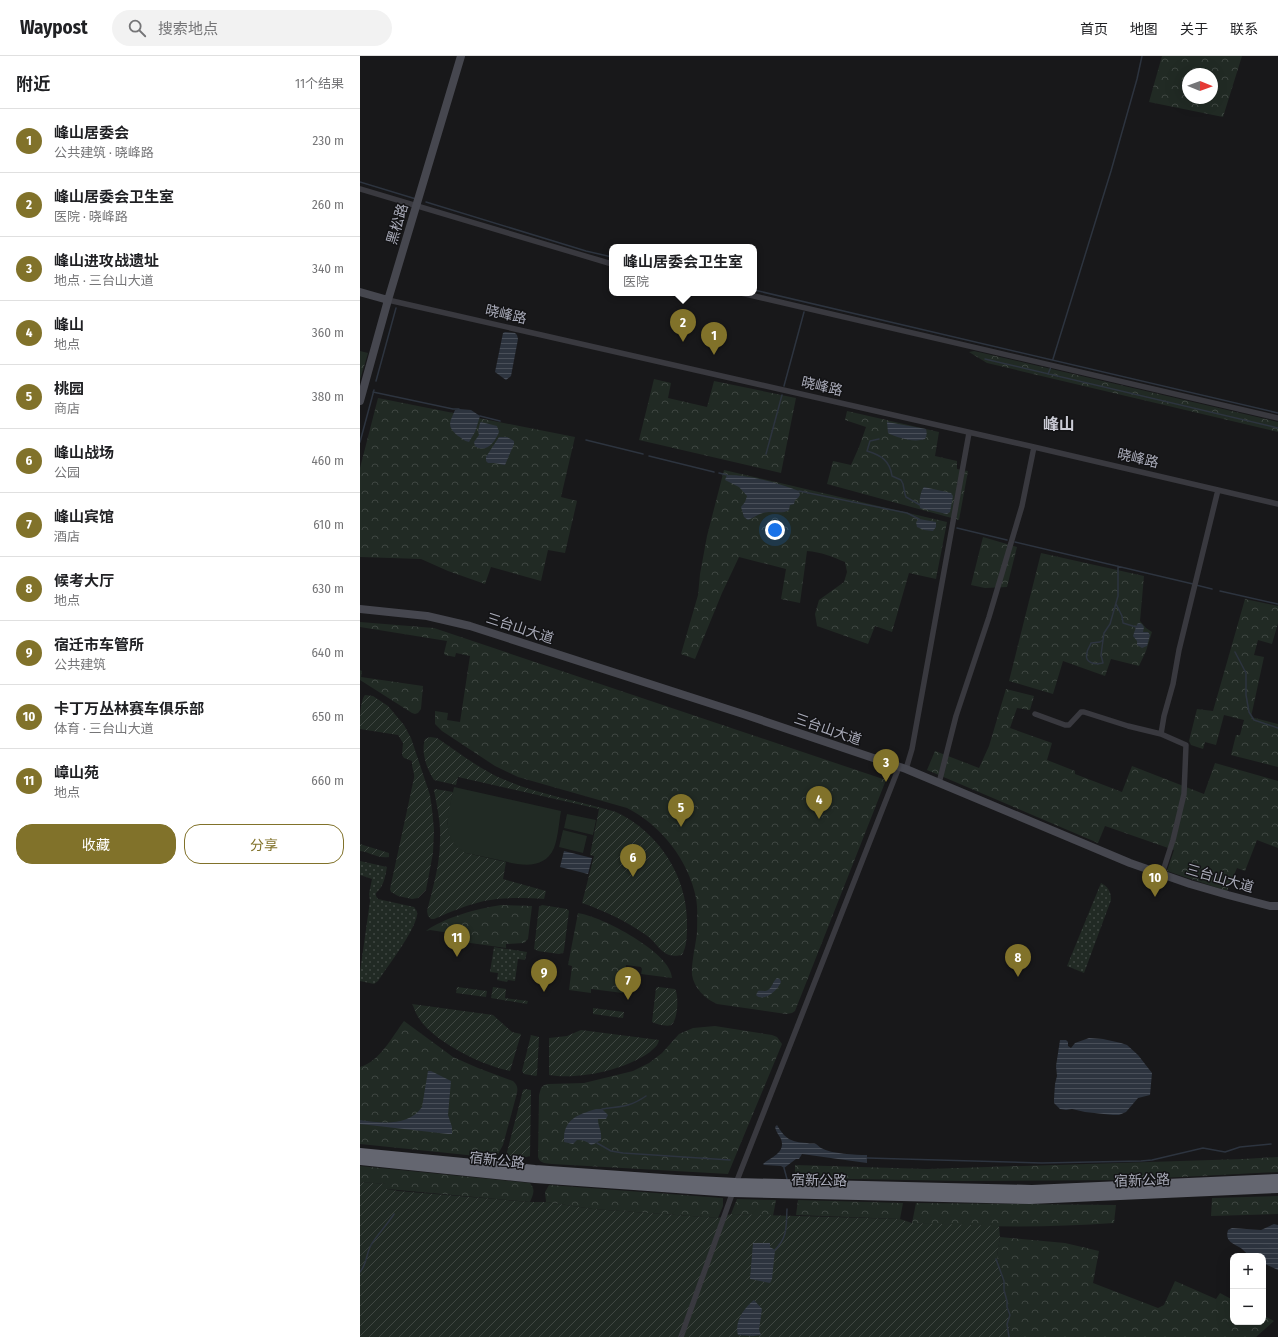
<!DOCTYPE html>
<html lang="zh">
<head>
<meta charset="utf-8">
<style>
  :root { --surface:#fff; --page:#f2f2f2; --text:#202124; --muted:#757577; --line:#e0e0e0; --accent:#81722a }
  body { margin:0; font-family:"Fira Sans Condensed","Noto Sans SC",sans-serif; background:var(--page); color:var(--text) }
  .controls { position:absolute; right:12px; bottom:12px; display:grid; overflow:hidden; border-radius:8px; box-shadow:0 4px 16px #0002 }
  .controls button { width:36px; height:36px; display:grid; place-items:center; padding:0; border:0; border-bottom:1px solid var(--line); background:var(--surface); color:var(--text); font:20px sans-serif }
  .compass { position:absolute; left:822px; top:12px; width:36px; height:36px; border-radius:50%; background:var(--surface); box-shadow:0 4px 16px #0002; rotate:91deg }
  .you { position:absolute; left:415px; top:474px; width:14px; height:14px; margin:-10px; border:3px solid #fff; border-radius:50%; background:#1a73e8; box-shadow:0 0 0 6px #1a73e833 }
  .badge { display:grid; place-items:center; width:26px; height:26px; border-radius:50%; background:var(--accent); color:#fff; font-size:13px; font-weight:700 }
  .pin { position:absolute; translate:-50% -33px; filter:drop-shadow(0 1px 2px #0008) }
  .pin::after { content:''; position:absolute; top:21px; width:14px; height:12px; background:inherit; clip-path:polygon(0 0,100% 0,50% 100%) }
  .popup { position:absolute; left:249px; top:188px; width:148px; height:52px; box-sizing:border-box; display:grid; place-content:center; border-radius:8px; background:var(--surface); filter:drop-shadow(0 1px 3px #0005); font-size:13px; white-space:nowrap; color:var(--muted) }
  .popup b { font-size:15px; color:var(--text) }
  .popup::after { content:''; position:absolute; left:50%; top:100%; margin-left:-8px; border:8px solid transparent; border-top-color:var(--surface) }
  .list { margin:0; padding:0; list-style:none }
  h2 { display:flex; justify-content:space-between; align-items:center; height:52px; margin:0; padding:0 16px; font-size:17px }
  h2 small { font-size:13px; font-weight:400; color:var(--muted) }
  .list li { display:grid; grid-template-columns:26px 1fr auto; gap:12px; align-items:center; box-sizing:border-box; height:64px; padding:0 16px; border-top:1px solid var(--line) }
  .list b { display:block; font-size:15px; white-space:nowrap }
  .list p { margin:0; font-size:13px; white-space:nowrap; color:var(--muted) }
  .list em { font-size:13px; font-style:normal; color:var(--muted) }
  .actions { display:flex; gap:8px; padding:12px 16px }
  .actions a { flex:1; padding:9px 0; border:1px solid var(--accent); border-radius:16px; text-align:center; font-size:14px; color:var(--accent) }
  .actions .main { background:var(--accent); color:#fff }
  .icon { flex:none; width:22px; height:22px; fill:none; stroke:currentColor; stroke-width:2; stroke-linecap:round; stroke-linejoin:round }
  .map { position:relative; flex:none; width:918px; height:1281px; overflow:hidden }
  header { display:flex; align-items:center; gap:24px; box-sizing:border-box; height:56px; padding:0 20px; background:var(--surface); border-bottom:1px solid var(--line) }
  header strong { font-size:19px }
  nav { display:flex; gap:22px; margin-inline-start:auto; font-size:14px }
  .search { width:280px; height:36px; background:var(--page); display:flex; align-items:center; gap:10px; box-sizing:border-box; padding:0 14px; border-radius:22px; color:var(--muted); font-size:15px }
  main { display:flex }
  aside { flex:1; background:var(--surface) }
  .map>svg:first-child { display:block }
</style>
</head>
<body>
<header>
<strong>Waypost</strong>
<div class="search"><svg class="icon" aria-label="search" viewBox="0 0 24 24"><circle cx="10" cy="10" r="6"/><path d="M15 15l6 6"/></svg>搜索地点</div>
<nav><a>首页</a><a>地图</a><a>关于</a><a>联系</a></nav>
</header>
<main>
<aside>
<h2>附近<small>11个结果</small></h2>
<ul class="list">
<li><span class="badge">1</span><div><b>峰山居委会</b><p>公共建筑 · 晓峰路</p></div><em>230 m</em></li>
<li><span class="badge">2</span><div><b>峰山居委会卫生室</b><p>医院 · 晓峰路</p></div><em>260 m</em></li>
<li><span class="badge">3</span><div><b>峰山进攻战遗址</b><p>地点 · 三台山大道</p></div><em>340 m</em></li>
<li><span class="badge">4</span><div><b>峰山</b><p>地点</p></div><em>360 m</em></li>
<li><span class="badge">5</span><div><b>桃园</b><p>商店</p></div><em>380 m</em></li>
<li><span class="badge">6</span><div><b>峰山战场</b><p>公园</p></div><em>460 m</em></li>
<li><span class="badge">7</span><div><b>峰山宾馆</b><p>酒店</p></div><em>610 m</em></li>
<li><span class="badge">8</span><div><b>候考大厅</b><p>地点</p></div><em>630 m</em></li>
<li><span class="badge">9</span><div><b>宿迁市车管所</b><p>公共建筑</p></div><em>640 m</em></li>
<li><span class="badge">10</span><div><b>卡丁万丛林赛车俱乐部</b><p>体育 · 三台山大道</p></div><em>650 m</em></li>
<li><span class="badge">11</span><div><b>嶂山苑</b><p>地点</p></div><em>660 m</em></li>
</ul>
<div class="actions"><a class="main">收藏</a><a>分享</a></div>
</aside>
<div class="map">
<svg width="918" height="1281" viewBox="0 0 918 1281">
  <defs>
    <pattern id="grass-dots" width="8" height="8" patternUnits="userSpaceOnUse"><rect width="8" height="8" fill="#212a24"/><path d="M2 2h.1M6 6h.1" fill="none" stroke="#3f4642" stroke-width="1.8" stroke-linecap="round"/></pattern>
    <pattern id="forest-crowns" width="20" height="18" patternUnits="userSpaceOnUse"><rect width="20" height="18" fill="#212a24"/><path d="M2 6a3 3 0 1 1 6 0M12 15a3 3 0 1 1 6 0" fill="none" stroke="#3f4642"/></pattern>
    <pattern id="garden-furrows" width="10" height="10" patternUnits="userSpaceOnUse"><rect width="10" height="10" fill="#212a24"/><path d="M-1 1l2-2M0 10L10 0M9 11l2-2" fill="none" stroke="#3f4642"/></pattern>
    <pattern id="water-rules" width="6" height="5" patternUnits="userSpaceOnUse"><rect width="6" height="5" fill="#2d343f"/><path d="M0 2.5h6" fill="none" stroke="#494f59"/></pattern>
  </defs>
  <rect width="100%" height="100%" fill="#18181a"/>
  <path fill="url(#grass-dots)" d="M0 805 27 811C25 821 24 830 16 837V840L18 843 54 851C56 854 58 856 57 859 55 875 27 911 18 925L14 928 0 925V916L10 845 9 838 12 823 0 819Z
    M741 827C748 831 751 835 751 844L724 917 707 910Z
    M134 891 167 896 165 904 158 903 155 925 148 924 147 926 137 924 138 917 130 916Z"/>
  <path fill="url(#forest-crowns)" fill-rule="evenodd" d="M802 0H882L863 61 789 46ZM828 18H852V42H828Z
    M0 295 8 297 0 324Z
    M614 295 918 366V376L627 307 609 296Z
    M294 323 311 327 308 342 347 351 354 325 436 342 421 417 279 384Z
    M18 342 215 381 201 441 217 445 205 497 188 494 181 525 131 511 125 528 88 515 61 503 0 501V412Z
    M487 355 579 376 575 400 597 405V413L608 415 599 464 467 428 473 405 491 409 499 391 506 371 485 364Z
    M364 414 587 466 576 523 549 517 532 576 515 570 508 588 457 570 455 558 459 544 484 526 487 516 485 506C473 501 461 496 447 495L440 547 421 543 426 513 379 501 362 537 335 603 321 598 338 539 340 518 347 480Z
    M623 481 657 491 647 531 625 532 611 529Z
    M681 497 784 520 780 565 786 572 792 576 786 595 779 610 751 603 745 620 703 605 693 638 649 625Z
    M885 543 918 550V567L912 588 898 584 894 599 904 601 891 661 918 668V711L871 699 876 679H880L884 664 864 659 856 689 845 686 843 693 831 689 829 685 837 653 853 655Z
    M0 566 74 572 526 724 435 955 432 957 426 958 357 948C345 943 334 932 332 919 331 907 336 888 337 876 337 865 338 853 336 842 329 805 301 769 267 752L158 721 135 710 82 675 75 668V655L88 657 87 664 100 666 110 600 96 597 95 601 85 599 84 597 87 585 0 571Z
    M0 614 2 615 1 621 63 630 61 653 58 657 55 658 52 657 0 624Z
    M646 633 674 640 670 654 657 652 650 672 692 687 687 704 715 715V718L762 736 772 710 844 738 855 707 918 725V792L897 784 885 815 877 812 867 835 807 815 814 794 745 770 738 787 567 714 575 695 619 712 629 690Z
    M141 849 172 850 168 883 164 887 146 888V892L89 884 90 877 70 874 66 875C83 862 119 852 141 849Z
    M218 857C241 860 312 897 312 922L281 918 282 913 281 911 266 909 263 937 231 933V937L209 934 212 910 208 909Z
    M44 965 93 1001 118 1012 153 1025C157 1029 158 1031 157 1037L143 1089 136 1102 0 1088V1011C20 1005 32 981 44 965Z
    M355 970 412 979 417 981 422 988 368 1118 192 1108C186 1107 180 1108 178 1101L179 1039 181 1032 184 1029 188 1028 224 1027 273 1015 289 1007 302 997 319 978 333 972Z
    M918 1101V1116L762 1124 604 1125 437 1122 435 1116V1109L567 1113 883 1103Z
    M0 1110 170 1127C176 1134 173 1139 170 1146L27 1133 26 1128 0 1126Z
    M189 1129 363 1142V1150L358 1162 233 1153 186 1146 185 1136Z
    M918 1140V1158L851 1160 852 1142Z
    M377 1143 416 1144 413 1160 371 1158Z
    M438 1144 543 1147 540 1163 436 1159Z
    M556 1147 756 1149 754 1167C687 1172 619 1171 552 1167Z
    M640 1181 705 1187 739 1195 733 1227 798 1252 804 1249 815 1225 856 1243 860 1237 873 1244V1266H903V1259L914 1265 896 1281H650L648 1252 637 1200Z"/>
  <path fill="url(#garden-furrows)" d="M5 639 13 640 28 650 44 669 51 682 70 739 72 753 74 774 73 797 66 834 58 842 52 843 38 840 31 836 30 833 54 722C55 716 51 711 52 705L44 702 42 699 43 687 38 679 0 673C0 663 0 645 5 639Z
    M70 681 77 682C98 696 122 715 145 724 180 739 220 745 256 756 299 776 328 821 327 869 327 880 327 890 322 899 317 900 314 900 309 899 300 896 294 884 286 879 266 865 245 855 222 847L234 800 230 799 239 753 98 721 96 729 74 724C66 712 61 696 65 683Z
    M75 733 93 736 87 768 106 797 146 806 143 823 186 835 184 843C165 842 144 841 124 845 107 849 90 856 74 863H71L68 860 67 855C73 831 80 808 80 784 81 767 77 751 74 734Z
    M0 788 29 797V801C18 803 10 796 0 795Z
    M182 849 207 853 209 855 204 894 203 897 199 898 178 895 174 893 179 851Z
    M97 931 127 935 126 941 96 937Z
    M133 931 146 933 145 942 168 945 167 948 131 942Z
    M298 931 315 933C319 939 318 965 311 969 307 971 296 968 292 966L296 932Z
    M52 948 133 959 152 976 161 978 150 1015C142 1013 134 1011 127 1008 105 1000 68 980 57 959 55 956 54 951 52 948Z
    M233 952 264 956 263 962 233 958Z
    M221 974 299 984C298 990 294 992 290 996 265 1014 219 1024 189 1019V982L207 980Z
    M171 979 179 981 177 1019 176 1020 164 1018 162 1015Z
    M165 1033 171 1034V1036L170 1100C165 1102 152 1102 147 1098V1096L163 1034Z
    M0 1126 27 1128V1133L38 1135 170 1146H186L233 1153 358 1162 371 1158 540 1163 552 1167 639 1170 640 1181 637 1200 648 1252 650 1281H0Z"/>
  <path fill="#212a24" d="M94 731 201 755C199 766 198 782 194 792 184 815 159 809 139 804 128 802 117 799 106 797 77 780 89 757 94 731Z
    M207 758 236 764 233 779 204 772Z
    M203 774 227 780 223 797 199 791Z"/>
  <path fill="url(#water-rules)" d="M145 276 155 277 157 279 158 283 151 320 146 324 135 316 143 277Z
    M99 353 111 354 120 360 115 376 109 386C104 385 102 382 98 380 86 370 90 366 95 354Z
    M121 366 137 370 139 376C135 386 126 398 115 390L114 386 119 379 118 375 120 367Z
    M527 366 566 373C567 377 567 379 565 383 554 387 538 382 528 377Z
    M139 381H147L154 385V388L145 409 134 407H128L126 405V401Z
    M367 419C391 419 417 427 439 435L440 439 438 442 435 444 434 448 430 449 429 454C421 459 413 454 403 457 398 458 393 462 388 464L384 461 381 451 385 446 387 440 379 431 365 424Z
    M564 431 591 437 593 440 590 456 587 458 560 452C559 446 560 436 564 431Z
    M559 463 576 466V471L573 475 564 474 557 471 556 466Z
    M779 567 782 568 784 571 783 576H788L790 579 787 590 782 592 777 589V585L773 580 777 568Z
    M204 795 232 802 228 818 200 811Z
    M417 922 420 923 421 926C418 934 404 947 396 939L398 935C401 934 405 936 408 934 412 932 413 925 417 922Z
    M729 982 743 983 761 987 767 989 778 999 792 1017 790 1039 778 1042 766 1056 759 1059H753L725 1056 712 1053 706 1054 700 1053 694 1047V1043L695 1028 697 1020 696 1010 700 984H706L708 986V990L711 992 715 987Z
    M68 1015H71L91 1025 88 1059 92 1071V1078H88L0 1068V1064C21 1067 48 1071 62 1051Z
    M236 1053H242L248 1059 246 1063H238C238 1071 242 1074 241 1084L234 1088 231 1089C227 1085 222 1084 217 1084L213 1088 204 1086C203 1063 217 1059 236 1053Z
    M417 1069C425 1083 431 1086 447 1087 450 1088 454 1087 456 1088 458 1089 459 1091 461 1092 472 1098 495 1099 507 1099V1107L442 1098 439 1103H436L424 1112 421 1110 404 1109 403 1108C411 1101 426 1097 421 1083 419 1079 416 1076 415 1071Z
    M914 1168 918 1169V1214L903 1207V1200H889C886 1197 883 1193 879 1191 871 1187 865 1184 868 1174L872 1172 901 1174Z
    M393 1187H410V1191L415 1194 412 1223 410 1227 390 1223Z
    M394 1244 402 1253 399 1274 401 1279 393 1280 378 1279C374 1266 384 1252 394 1244Z"/>
  <g fill="none" stroke-linecap="round" stroke-linejoin="round">
    <path stroke="#2d343f" stroke-width="1.5" d="M0 126 56 143
      M66 146 226 195 252 201
      M394 234 918 357
      M625 303 918 372
      M693 303 751 115 777 23 782 0
      M688 318 691 311
      M16 325 36 252
      M424 330 444 256
      M13 336 93 353H99
      M120 360 140 365
      M519 383 510 385 507 395C521 399 530 405 532 420L541 424 543 428 545 438 546 441 560 449
      M226 384 283 398
      M0 386 14 334
      M406 398 422 339
      M289 400 354 416
      M359 417 367 419
      M439 435 547 457 559 463
      M597 472 647 484
      M655 486 833 528
      M836 529 852 533
      M860 535 918 548
      M756 548 762 560 763 567 776 571
      M743 584 740 586 731 587C730 591 727 593 727 597 724 607 735 609 743 607L741 599 744 577 750 568 758 540V510
      M875 596 886 617V639L889 656 894 664 918 672
      M242 1053C262 1050 268 1052 286 1040
      M237 1087 251 1095 263 1097 370 1104
      M507 1102 682 1107 781 1105 792 1104 843 1092 865 1096 880 1091 911 1088
      M424 1112 427 1123
      M415 1194C428 1181 426 1170 427 1153
      M636 1203 644 1225V1234L647 1245V1251L650 1259 647 1268 649 1281
      M0 1216C7 1208 6 1198 11 1189 17 1179 27 1169 34 1158"/>
    <path stroke="#39393f" stroke-width="5.5" d="M0 133 252 208
      M381 237 918 362
      M28 244 674 391 918 448
      M675 658 705 669H709L721 656H724L768 670 801 678 826 689 824 738 813 784 802 818
      M801 678 804 660 813 628 819 594 858 434
      M546 713 552 693 609 377
      M579 727 596 660 629 561 662 450 674 391
      M321 1281 376 1127 539 711"/>
    <path stroke="#46474f" stroke-width="8" d="M0 236 28 244
      M0 345 28 244 101 0
      M0 553 67 560 110 570 383 658 546 713 770 807 830 828 868 839 910 850H918"/>
    <path stroke="#646670" stroke-width="10" d="M0 1097 175 1114 317 1124 376 1127 672 1134 918 1123
      M0 1104 175 1122 373 1136 670 1143 918 1132"/>
  </g>
  <g text-anchor="middle" stroke-width="3" stroke-linejoin="round" paint-order="stroke">
    <g font-size="14" fill="#aaacba" stroke="#131315">
      <text transform="translate(37 168) rotate(-73)" y="5">黑松路</text>
      <text transform="translate(146 258) rotate(13)" y="5">晓峰路</text>
      <text transform="translate(462 330) rotate(13)" y="5">晓峰路</text>
      <text transform="translate(778 402) rotate(13)" y="5">晓峰路</text>
      <text transform="translate(160 572) rotate(18)" y="5">三台山大道</text>
      <text transform="translate(468 673) rotate(19)" y="5">三台山大道</text>
      <text transform="translate(860 822) rotate(16)" y="5">三台山大道</text>
      <text transform="translate(137 1104) rotate(6)" y="5">宿新公路</text>
      <text transform="translate(459 1124) rotate(1)" y="5">宿新公路</text>
      <text transform="translate(782 1124) rotate(-2)" y="5">宿新公路</text>
    </g>
    <g font-size="16" font-weight="bold" fill="#cbccd6" stroke="#131315">
      <text x="699" y="374">峰山</text>
    </g>
  </g>
</svg>
<div class="controls">
<button>+</button>
<button>−</button>
</div>
<svg class="compass" viewBox="-18 -18 36 36"><path d="M0-13l5 13h-10z" fill="#e53935"/><path d="M0 13l5-13h-10z" fill="#757577"/></svg>
<div class="you"></div>
<div class="pin badge" style="left:354px;top:299px">1</div>
<div class="pin badge" style="left:323px;top:286px">2</div>
<div class="popup"><b>峰山居委会卫生室</b>医院</div>
<div class="pin badge" style="left:526px;top:726px">3</div>
<div class="pin badge" style="left:459px;top:763px">4</div>
<div class="pin badge" style="left:321px;top:771px">5</div>
<div class="pin badge" style="left:273px;top:821px">6</div>
<div class="pin badge" style="left:268px;top:944px">7</div>
<div class="pin badge" style="left:658px;top:921px">8</div>
<div class="pin badge" style="left:184px;top:936px">9</div>
<div class="pin badge" style="left:795px;top:841px">10</div>
<div class="pin badge" style="left:97px;top:901px">11</div>
</div>
</main>
</body>
</html>
